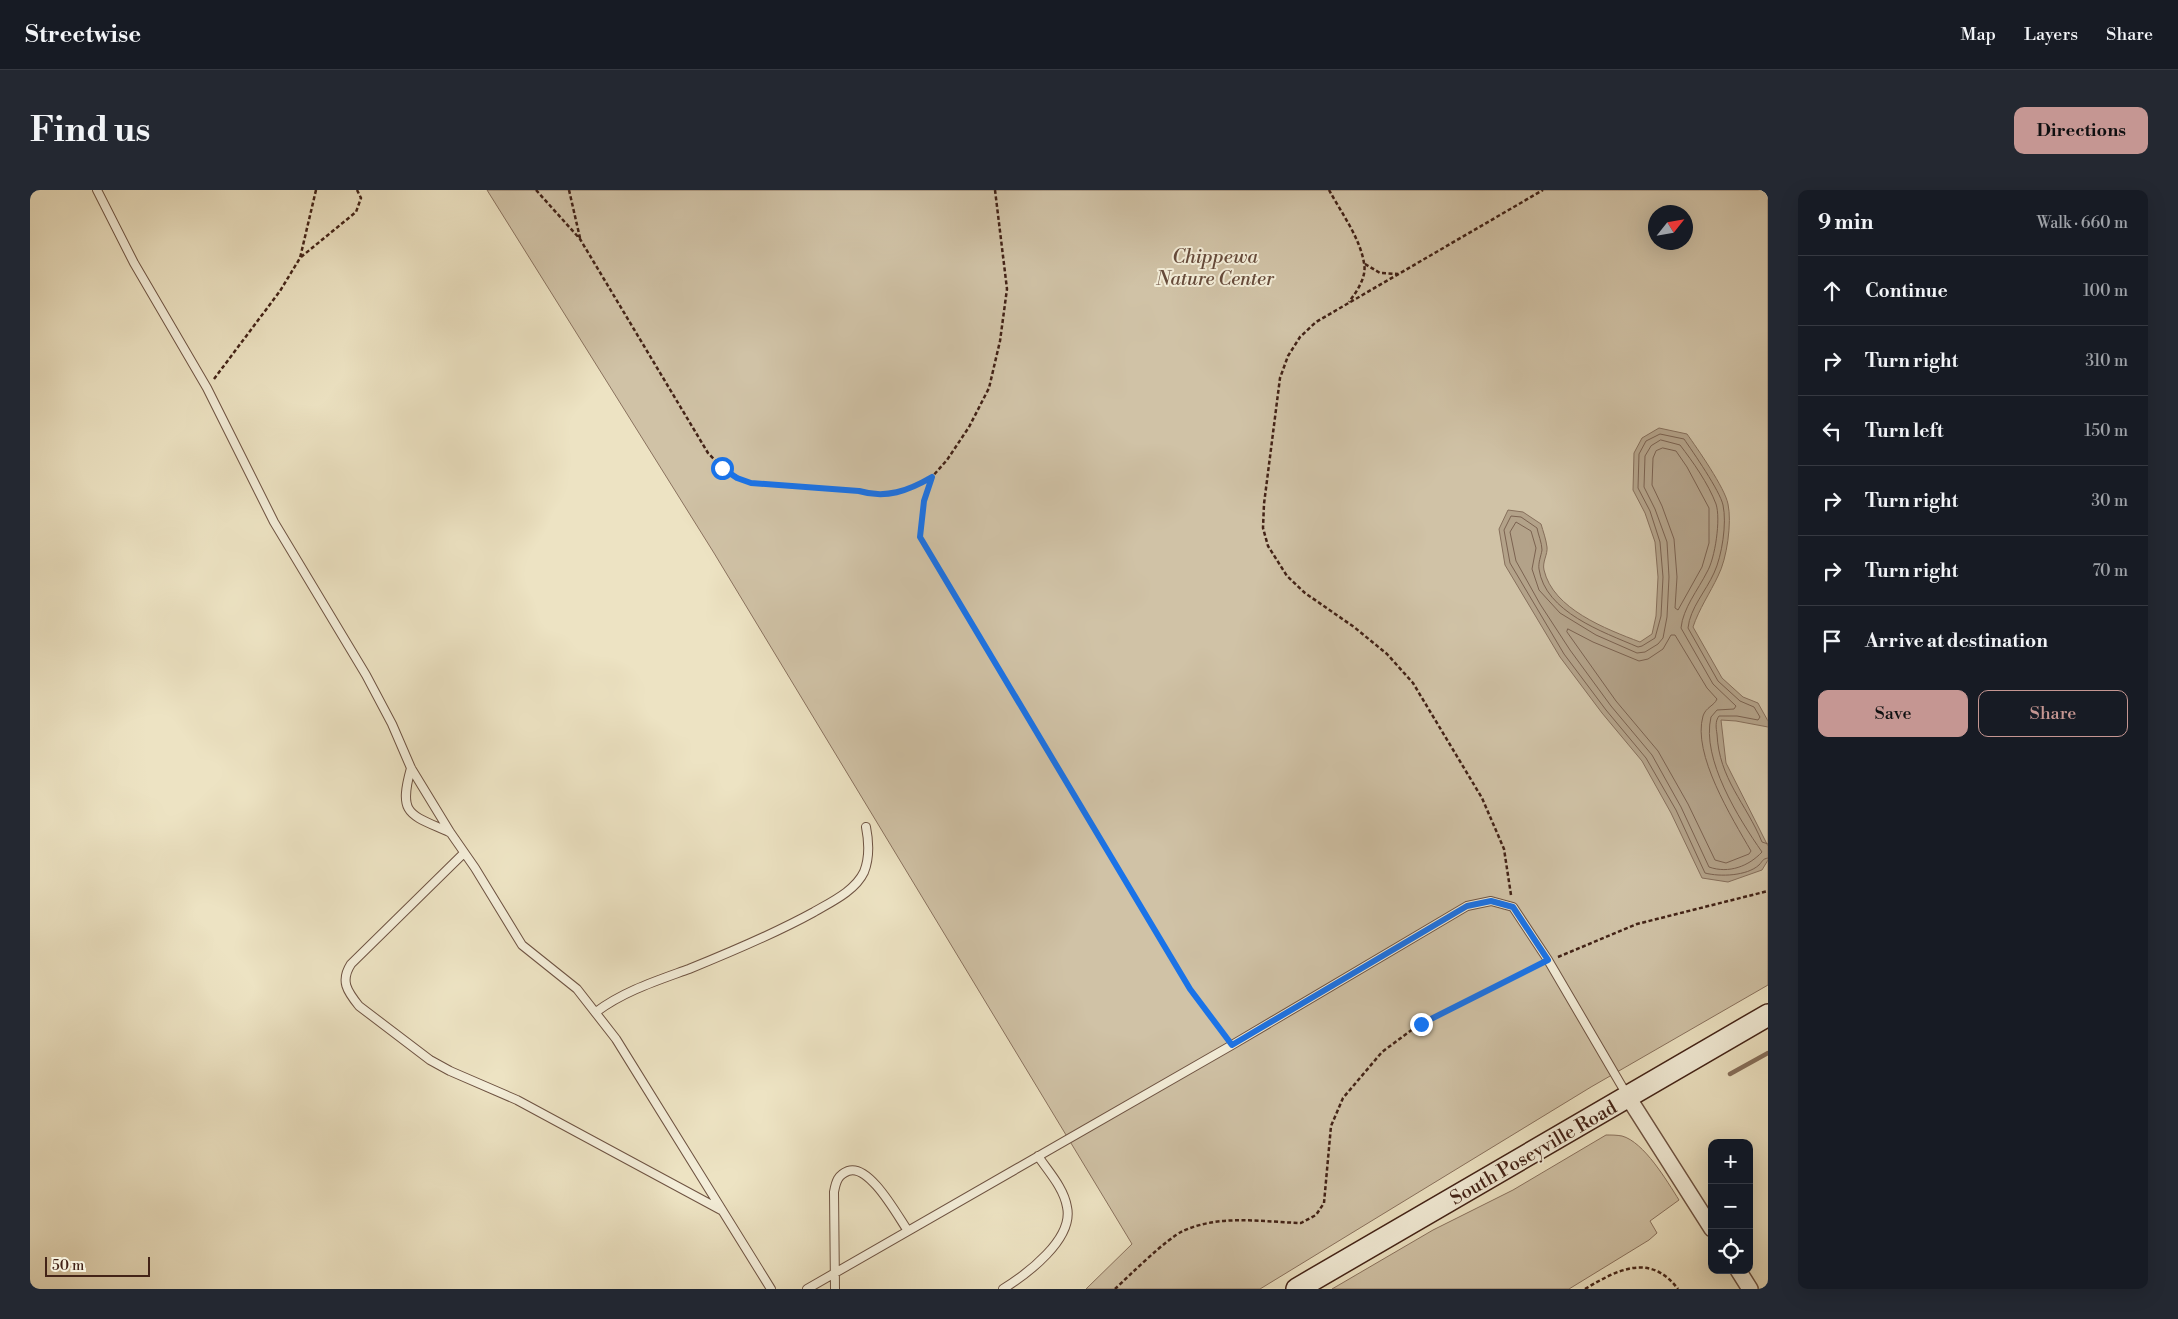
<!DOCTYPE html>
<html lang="en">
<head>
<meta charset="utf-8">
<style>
  :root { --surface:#171b24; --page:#242831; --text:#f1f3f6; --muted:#9ea1a6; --line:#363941; --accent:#c59692 }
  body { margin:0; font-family:"Libre Bodoni",serif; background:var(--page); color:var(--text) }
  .controls { position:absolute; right:15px; bottom:15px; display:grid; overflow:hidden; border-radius:10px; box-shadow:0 5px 20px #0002 }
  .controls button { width:45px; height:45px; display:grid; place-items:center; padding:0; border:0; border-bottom:1px solid var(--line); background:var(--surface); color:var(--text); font:25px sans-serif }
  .compass { position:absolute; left:1618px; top:15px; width:45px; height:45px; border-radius:50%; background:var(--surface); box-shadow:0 5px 20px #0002; rotate:59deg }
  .scale { position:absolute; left:15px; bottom:12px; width:105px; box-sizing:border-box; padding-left:5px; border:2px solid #432317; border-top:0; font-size:14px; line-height:18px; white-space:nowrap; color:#432317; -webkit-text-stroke:4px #f3edd8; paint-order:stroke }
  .stop { position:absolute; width:15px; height:15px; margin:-11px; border:4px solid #1a73e8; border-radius:50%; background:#fff }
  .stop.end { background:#1a73e8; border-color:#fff; box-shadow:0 1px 5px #0008 }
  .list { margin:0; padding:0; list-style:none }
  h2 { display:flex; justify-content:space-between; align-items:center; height:65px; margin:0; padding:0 20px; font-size:21px }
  h2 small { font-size:16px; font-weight:400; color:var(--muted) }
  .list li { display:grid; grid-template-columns:32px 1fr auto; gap:15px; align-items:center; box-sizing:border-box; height:70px; padding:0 20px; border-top:1px solid var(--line) }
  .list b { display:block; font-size:19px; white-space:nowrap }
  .list em { font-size:16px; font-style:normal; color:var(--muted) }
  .actions { display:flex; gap:10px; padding:15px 20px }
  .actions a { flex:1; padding:11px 0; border:1px solid var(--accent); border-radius:10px; text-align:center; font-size:18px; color:var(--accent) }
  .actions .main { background:var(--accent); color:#111 }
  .icon { flex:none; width:28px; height:28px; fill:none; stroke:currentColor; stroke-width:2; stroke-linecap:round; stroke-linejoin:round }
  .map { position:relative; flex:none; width:1738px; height:1099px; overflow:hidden; border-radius:10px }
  header { display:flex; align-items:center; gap:30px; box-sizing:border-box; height:70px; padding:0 25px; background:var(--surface); border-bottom:1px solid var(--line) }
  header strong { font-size:24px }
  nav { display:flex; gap:28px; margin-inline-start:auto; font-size:18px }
  .intro { display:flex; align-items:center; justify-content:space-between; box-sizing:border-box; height:120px; padding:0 30px }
  h1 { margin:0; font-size:35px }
  .button { padding:12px 22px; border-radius:10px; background:var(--accent); color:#111; font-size:18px; font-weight:700 }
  main { display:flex; gap:30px; padding:0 30px }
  aside { flex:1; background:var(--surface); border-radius:10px; box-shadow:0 5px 20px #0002 }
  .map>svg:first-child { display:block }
</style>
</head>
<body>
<header>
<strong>Streetwise</strong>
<nav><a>Map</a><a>Layers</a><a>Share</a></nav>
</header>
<div class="intro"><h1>Find us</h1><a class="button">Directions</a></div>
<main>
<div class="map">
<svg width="1738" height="1099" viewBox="0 0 1738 1099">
  <rect width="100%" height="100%" fill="#ede3c3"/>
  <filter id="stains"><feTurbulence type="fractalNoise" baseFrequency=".004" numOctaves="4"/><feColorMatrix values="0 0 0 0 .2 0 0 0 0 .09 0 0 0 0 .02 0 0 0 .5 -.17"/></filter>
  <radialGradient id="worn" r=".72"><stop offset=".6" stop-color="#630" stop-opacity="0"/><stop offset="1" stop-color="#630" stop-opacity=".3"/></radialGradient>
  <path fill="#d0c2a6" stroke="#8a725e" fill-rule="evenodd" d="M457 0H1738V795L1561 897 1230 1099H1056L1102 1054 684 363ZM1626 22H1656V52H1626Z
    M1576 945C1581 945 1587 945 1592 946 1614 952 1637 991 1649 1010L1620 1031 1627 1043 1619 1050 1539 1099H1302L1403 1040 1483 1000Z"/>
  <path fill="#b3a289" stroke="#866f5b" d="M1629 238 1657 244C1667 258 1695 298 1698 314 1702 332 1697 369 1688 386 1680 403 1669 419 1663 437L1692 488 1713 507 1728 513 1738 531V537L1706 531 1691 530 1696 573 1738 656V670L1732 680 1698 692 1672 688 1641 623 1612 571 1572 523 1530 467 1475 375 1469 339 1478 320 1493 322 1511 334C1513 341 1516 349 1517 357 1518 364 1512 372 1514 380 1523 419 1576 439 1610 452L1622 444 1626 426 1628 387 1625 352 1615 323 1603 300 1604 263 1612 248Z"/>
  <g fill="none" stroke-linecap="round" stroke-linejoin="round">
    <path stroke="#7b6250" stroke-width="1" d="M1631 250 1650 255C1663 272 1678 293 1686 314 1691 329 1685 369 1677 382 1668 400 1653 418 1651 438L1683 494 1706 516 1704 519 1687 520 1681 527C1671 569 1709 629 1732 662 1719 676 1699 684 1679 677L1651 617 1622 565 1581 516 1540 460 1510 414 1486 371 1480 342 1486 332 1501 341 1506 358 1502 379 1509 400 1530 423 1566 445 1607 463 1615 462 1628 454 1633 448 1637 427 1639 387 1637 352 1625 319 1614 297 1615 266 1621 256Z
      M1633 258 1646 261 1657 277 1679 318V353L1672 377 1648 420 1645 418 1647 387 1644 349 1632 316 1622 295 1623 268 1626 261Z
      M1538 439 1563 452 1609 471 1618 469 1633 459 1641 445H1645L1677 498 1687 509C1684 516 1676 517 1673 526 1662 564 1702 628 1721 661L1719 664 1696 673 1685 670 1658 614 1628 561 1586 511 1537 442Z
      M1738 654 1732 652C1716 613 1689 589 1687 544 1686 538 1685 531 1689 526H1707L1728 530 1730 527 1724 517 1710 511 1688 491 1658 438C1660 418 1676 401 1684 383 1692 366 1697 333 1693 315 1690 301 1663 262 1654 249L1630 244 1616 251 1609 264 1608 298 1620 321 1630 352 1633 387 1631 426 1625 448 1612 456 1608 457C1573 442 1515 422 1509 379 1508 373 1511 366 1512 360 1512 353 1508 344 1507 338L1491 327 1481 326 1474 340 1480 373 1534 464 1576 520 1616 568 1646 620 1675 683C1690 687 1717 686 1729 675 1733 671 1732 669 1738 668"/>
    <path stroke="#866f5b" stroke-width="4.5" d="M1700 884 1738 863"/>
    <defs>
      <path id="service" d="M67 0 104 73 177 198 244 332 336 485 362 534 381 578 420 642 445 678 492 755 547 799 586 849 741 1099
        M381 578C368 625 379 624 419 642
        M434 663 321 774C310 791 317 801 329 816L400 870 420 881 487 910 691 1020
        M566 822C594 801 626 791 659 779 701 762 744 744 784 722 801 712 825 701 834 682 840 667 839 652 836 637
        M777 1099 1202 855 1437 716 1461 711 1483 717 1518 770 1597 905
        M805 1099 804 1002C806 991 808 985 818 981 839 973 867 1025 878 1041
        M973 1099C997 1084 1044 1049 1037 1017 1034 998 1018 981 1008 966"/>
      <path id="minor" d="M1598 907 1682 1039
        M1708 1080 1720 1099"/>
      <path id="secondary" d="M1267 1099 1738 825"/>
    </defs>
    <use href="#service" stroke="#6e5342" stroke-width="10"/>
    <use href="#minor" stroke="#6e5342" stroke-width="18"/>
    <use href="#secondary" stroke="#432317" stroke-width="24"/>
    <path stroke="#432317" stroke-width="2.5" stroke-dasharray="4 2.5" stroke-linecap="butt" d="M506 0 550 49 678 263C691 277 703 286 721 293L829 301C855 309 878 302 901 288
      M539 0 550 48
      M965 0 977 99 970 151 959 198 939 237 917 270 902 287 893 311 890 347 1160 799 1196 848
      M1299 0C1311 22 1330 48 1334 73 1337 87 1327 101 1319 112
      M271 67 326 22 331 8 327 0
      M1335 74 1350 83 1368 84
      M184 189 250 101 270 68 286 0
      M1481 705 1474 659 1452 608 1383 493 1357 464 1324 437 1275 403 1257 386 1238 356 1233 338 1234 314 1250 188 1258 166 1270 147 1286 132 1513 0
      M1528 767 1607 734 1738 701
      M1085 1099C1100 1085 1136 1049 1153 1041 1190 1024 1233 1032 1271 1033L1286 1025 1294 1013 1301 936 1313 908 1352 862 1391 833 1509 775
      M1555 1099C1587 1080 1620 1062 1648 1099"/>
    <use href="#service" stroke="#f3edd8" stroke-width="8"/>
    <use href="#minor" stroke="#f3edd8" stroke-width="15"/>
    <use href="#secondary" stroke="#f3edd8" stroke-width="21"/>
  </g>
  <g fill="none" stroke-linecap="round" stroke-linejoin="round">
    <path stroke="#1a73e8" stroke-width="6" d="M692 278 707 288 721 293 829 301C856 309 878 301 902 287L894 311 890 347 1160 799 1202 855 1437 716 1461 711 1483 717 1518 770 1391 834"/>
  </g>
  <g text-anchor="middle" stroke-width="4" stroke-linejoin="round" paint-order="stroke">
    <g font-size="19" font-style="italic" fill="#664b3b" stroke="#f3edd8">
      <text x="1185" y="73">Chippewa<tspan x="1185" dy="22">Nature Center</tspan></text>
    </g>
    <g font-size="19" fill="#432317" stroke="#f3edd8">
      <text transform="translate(1503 962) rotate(-30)" y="7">South Poseyville Road</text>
    </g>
  </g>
  <rect width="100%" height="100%" filter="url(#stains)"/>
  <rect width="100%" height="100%" fill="url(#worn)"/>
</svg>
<div class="controls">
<button>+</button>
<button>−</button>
<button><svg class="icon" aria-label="locate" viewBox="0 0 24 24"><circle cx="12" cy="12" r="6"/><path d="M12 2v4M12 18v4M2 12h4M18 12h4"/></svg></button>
</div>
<svg class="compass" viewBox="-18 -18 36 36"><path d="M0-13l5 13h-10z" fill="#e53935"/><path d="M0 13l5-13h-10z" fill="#9ea1a6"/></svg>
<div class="scale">50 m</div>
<div class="stop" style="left:692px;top:278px"></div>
<div class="stop end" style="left:1391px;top:834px"></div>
</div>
<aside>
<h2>9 min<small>Walk · 660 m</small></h2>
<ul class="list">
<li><svg class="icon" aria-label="ahead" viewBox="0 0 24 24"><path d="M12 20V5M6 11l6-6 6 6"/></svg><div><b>Continue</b></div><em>100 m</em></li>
<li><svg class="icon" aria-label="right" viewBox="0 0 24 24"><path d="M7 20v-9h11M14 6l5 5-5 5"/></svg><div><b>Turn right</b></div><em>310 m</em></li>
<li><svg class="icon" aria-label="left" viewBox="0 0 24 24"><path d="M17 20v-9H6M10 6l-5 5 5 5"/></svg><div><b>Turn left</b></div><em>150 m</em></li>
<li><svg class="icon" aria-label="right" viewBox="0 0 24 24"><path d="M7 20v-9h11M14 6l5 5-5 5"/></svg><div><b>Turn right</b></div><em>30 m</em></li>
<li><svg class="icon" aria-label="right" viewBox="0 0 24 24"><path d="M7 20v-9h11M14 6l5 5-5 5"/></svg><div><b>Turn right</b></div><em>70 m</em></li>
<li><svg class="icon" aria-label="arrive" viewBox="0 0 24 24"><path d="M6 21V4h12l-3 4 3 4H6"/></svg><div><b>Arrive at destination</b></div></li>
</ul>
<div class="actions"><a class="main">Save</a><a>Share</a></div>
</aside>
</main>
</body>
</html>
